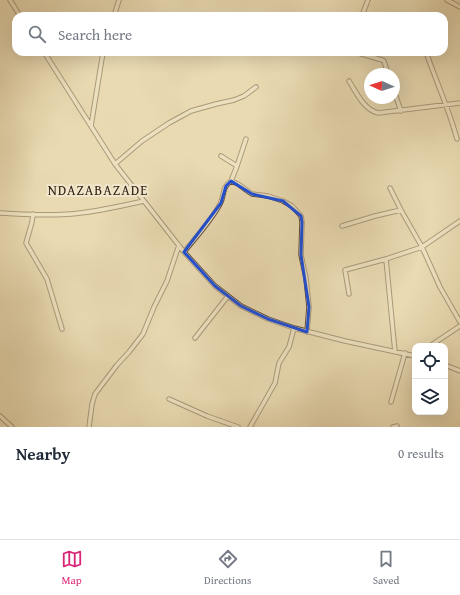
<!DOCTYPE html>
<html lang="en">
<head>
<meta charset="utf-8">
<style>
  :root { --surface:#fff; --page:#f2f2f3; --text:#1f2937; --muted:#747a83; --line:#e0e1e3; --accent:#db2777 }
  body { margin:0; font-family:"Gentium Book Plus",serif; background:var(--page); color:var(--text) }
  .controls { position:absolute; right:12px; bottom:12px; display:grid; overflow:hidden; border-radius:8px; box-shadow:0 4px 16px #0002 }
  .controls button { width:36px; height:36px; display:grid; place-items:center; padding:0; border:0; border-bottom:1px solid var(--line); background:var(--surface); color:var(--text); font:20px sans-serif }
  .compass { position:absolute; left:364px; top:68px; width:36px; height:36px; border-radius:50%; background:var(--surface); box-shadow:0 4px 16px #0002; rotate:273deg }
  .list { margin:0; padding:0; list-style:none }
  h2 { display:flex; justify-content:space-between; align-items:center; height:52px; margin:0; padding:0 16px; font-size:17px }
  h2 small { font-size:13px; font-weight:400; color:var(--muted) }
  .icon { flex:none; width:22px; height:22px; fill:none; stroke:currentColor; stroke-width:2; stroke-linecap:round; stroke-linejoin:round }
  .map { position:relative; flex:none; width:460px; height:427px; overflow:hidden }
  .search { position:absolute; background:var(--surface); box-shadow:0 4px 16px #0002; left:12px; right:12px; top:12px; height:44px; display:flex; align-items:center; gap:10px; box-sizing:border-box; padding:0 14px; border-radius:12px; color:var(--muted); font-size:15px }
  .sheet { height:112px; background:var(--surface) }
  nav { display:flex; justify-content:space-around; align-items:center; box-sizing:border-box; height:56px; border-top:1px solid var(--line); background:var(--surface); font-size:11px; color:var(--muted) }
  nav a { display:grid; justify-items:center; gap:2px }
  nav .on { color:var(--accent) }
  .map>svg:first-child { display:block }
</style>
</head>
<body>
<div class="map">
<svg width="460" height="427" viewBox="0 0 460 427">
  <rect width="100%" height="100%" fill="#e9dab2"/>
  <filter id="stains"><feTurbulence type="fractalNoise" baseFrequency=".005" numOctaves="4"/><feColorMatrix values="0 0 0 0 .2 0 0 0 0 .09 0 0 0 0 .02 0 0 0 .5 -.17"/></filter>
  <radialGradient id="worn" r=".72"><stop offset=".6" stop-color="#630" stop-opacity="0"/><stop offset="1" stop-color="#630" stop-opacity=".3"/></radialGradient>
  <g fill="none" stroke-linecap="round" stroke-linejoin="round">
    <defs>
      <path id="minor" d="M10 0 20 16
        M447 0 460 7
        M363 13 368 0
        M114 16 119 0
        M44 52 115 164 184 252 215 286 241 306 268 319 294 328 345 341 415 356
        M355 52 382 60 384 61 388 74
        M426 52C436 81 449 109 457 139
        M349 81C356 92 364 110 378 113L460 103
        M394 91 401 111
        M91 126 103 52
        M221 156 237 166
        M115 164 142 141 169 123 191 111 216 104 234 100 244 96 256 87
        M231 181 237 166 246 139
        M390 188 401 210 422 247 440 287 460 322
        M0 213C23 214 48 216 71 214 96 212 120 206 144 201
        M33 214 32 222 26 243 47 279 62 329
        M342 226 375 216 401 210
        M184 252C196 237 211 221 220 204 225 195 221 188 231 181L238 184 249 192 252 194 268 196 283 201 292 206 301 216 302 222 301 255 306 278 309 307 307 332
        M386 259 395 352
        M349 294 345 270 386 259 422 247 460 221
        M195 338 228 296
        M430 346 460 326
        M445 365 460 371
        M169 399 207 416 238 427
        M391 402 405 353
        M0 416 12 427
        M89 427 92 404 95 394 117 365 129 352 143 334 154 307 167 281 179 245
        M250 427 275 383 279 363 289 347 294 328
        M393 427 397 426"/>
    </defs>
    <use href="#minor" stroke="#5e4c39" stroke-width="5.5"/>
    <use href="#minor" stroke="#f1e7cd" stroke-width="3.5"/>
  </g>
  <path d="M0 0H460V427H0ZM231 181 252 194 283 201 301 216 302 222 301 255 309 307 307 332 268 319 241 306 215 286 184 252 221 203 226 186Z" fill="#e9dab2" fill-opacity=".55" fill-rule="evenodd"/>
  <path fill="none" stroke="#1d4ed8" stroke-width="3" stroke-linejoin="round" d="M231 181 252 194 283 201 301 216 302 222 301 255 309 307 307 332 268 319 241 306 215 286 184 252 221 203 226 186Z"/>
  <g text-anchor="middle" stroke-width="4" stroke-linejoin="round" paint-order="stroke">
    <g font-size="14" letter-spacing="1" fill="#301d11" stroke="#f1e7cd">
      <text x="98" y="195">NDAZABAZADE</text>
    </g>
  </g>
  <rect width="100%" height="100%" filter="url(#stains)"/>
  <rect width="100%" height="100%" fill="url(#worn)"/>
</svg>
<div class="controls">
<button><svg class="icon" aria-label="locate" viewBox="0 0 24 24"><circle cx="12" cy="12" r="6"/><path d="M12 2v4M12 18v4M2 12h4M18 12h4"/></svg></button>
<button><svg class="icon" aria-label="layers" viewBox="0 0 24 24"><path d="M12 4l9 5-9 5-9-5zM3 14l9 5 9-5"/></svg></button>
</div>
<svg class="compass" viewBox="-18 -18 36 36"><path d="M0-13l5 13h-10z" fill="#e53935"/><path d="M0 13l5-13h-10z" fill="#747a83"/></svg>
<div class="search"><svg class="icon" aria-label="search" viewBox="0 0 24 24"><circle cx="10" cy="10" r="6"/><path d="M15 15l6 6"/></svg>Search here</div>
</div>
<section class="sheet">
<h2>Nearby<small>0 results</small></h2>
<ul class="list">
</ul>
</section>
<nav>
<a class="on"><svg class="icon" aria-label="map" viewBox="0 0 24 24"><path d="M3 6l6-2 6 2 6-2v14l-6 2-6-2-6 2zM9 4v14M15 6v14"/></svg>Map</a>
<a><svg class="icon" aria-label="directions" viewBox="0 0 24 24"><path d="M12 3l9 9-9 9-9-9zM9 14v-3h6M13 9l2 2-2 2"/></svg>Directions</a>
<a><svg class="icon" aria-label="saved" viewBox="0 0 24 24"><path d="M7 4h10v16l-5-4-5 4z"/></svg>Saved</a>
</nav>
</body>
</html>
